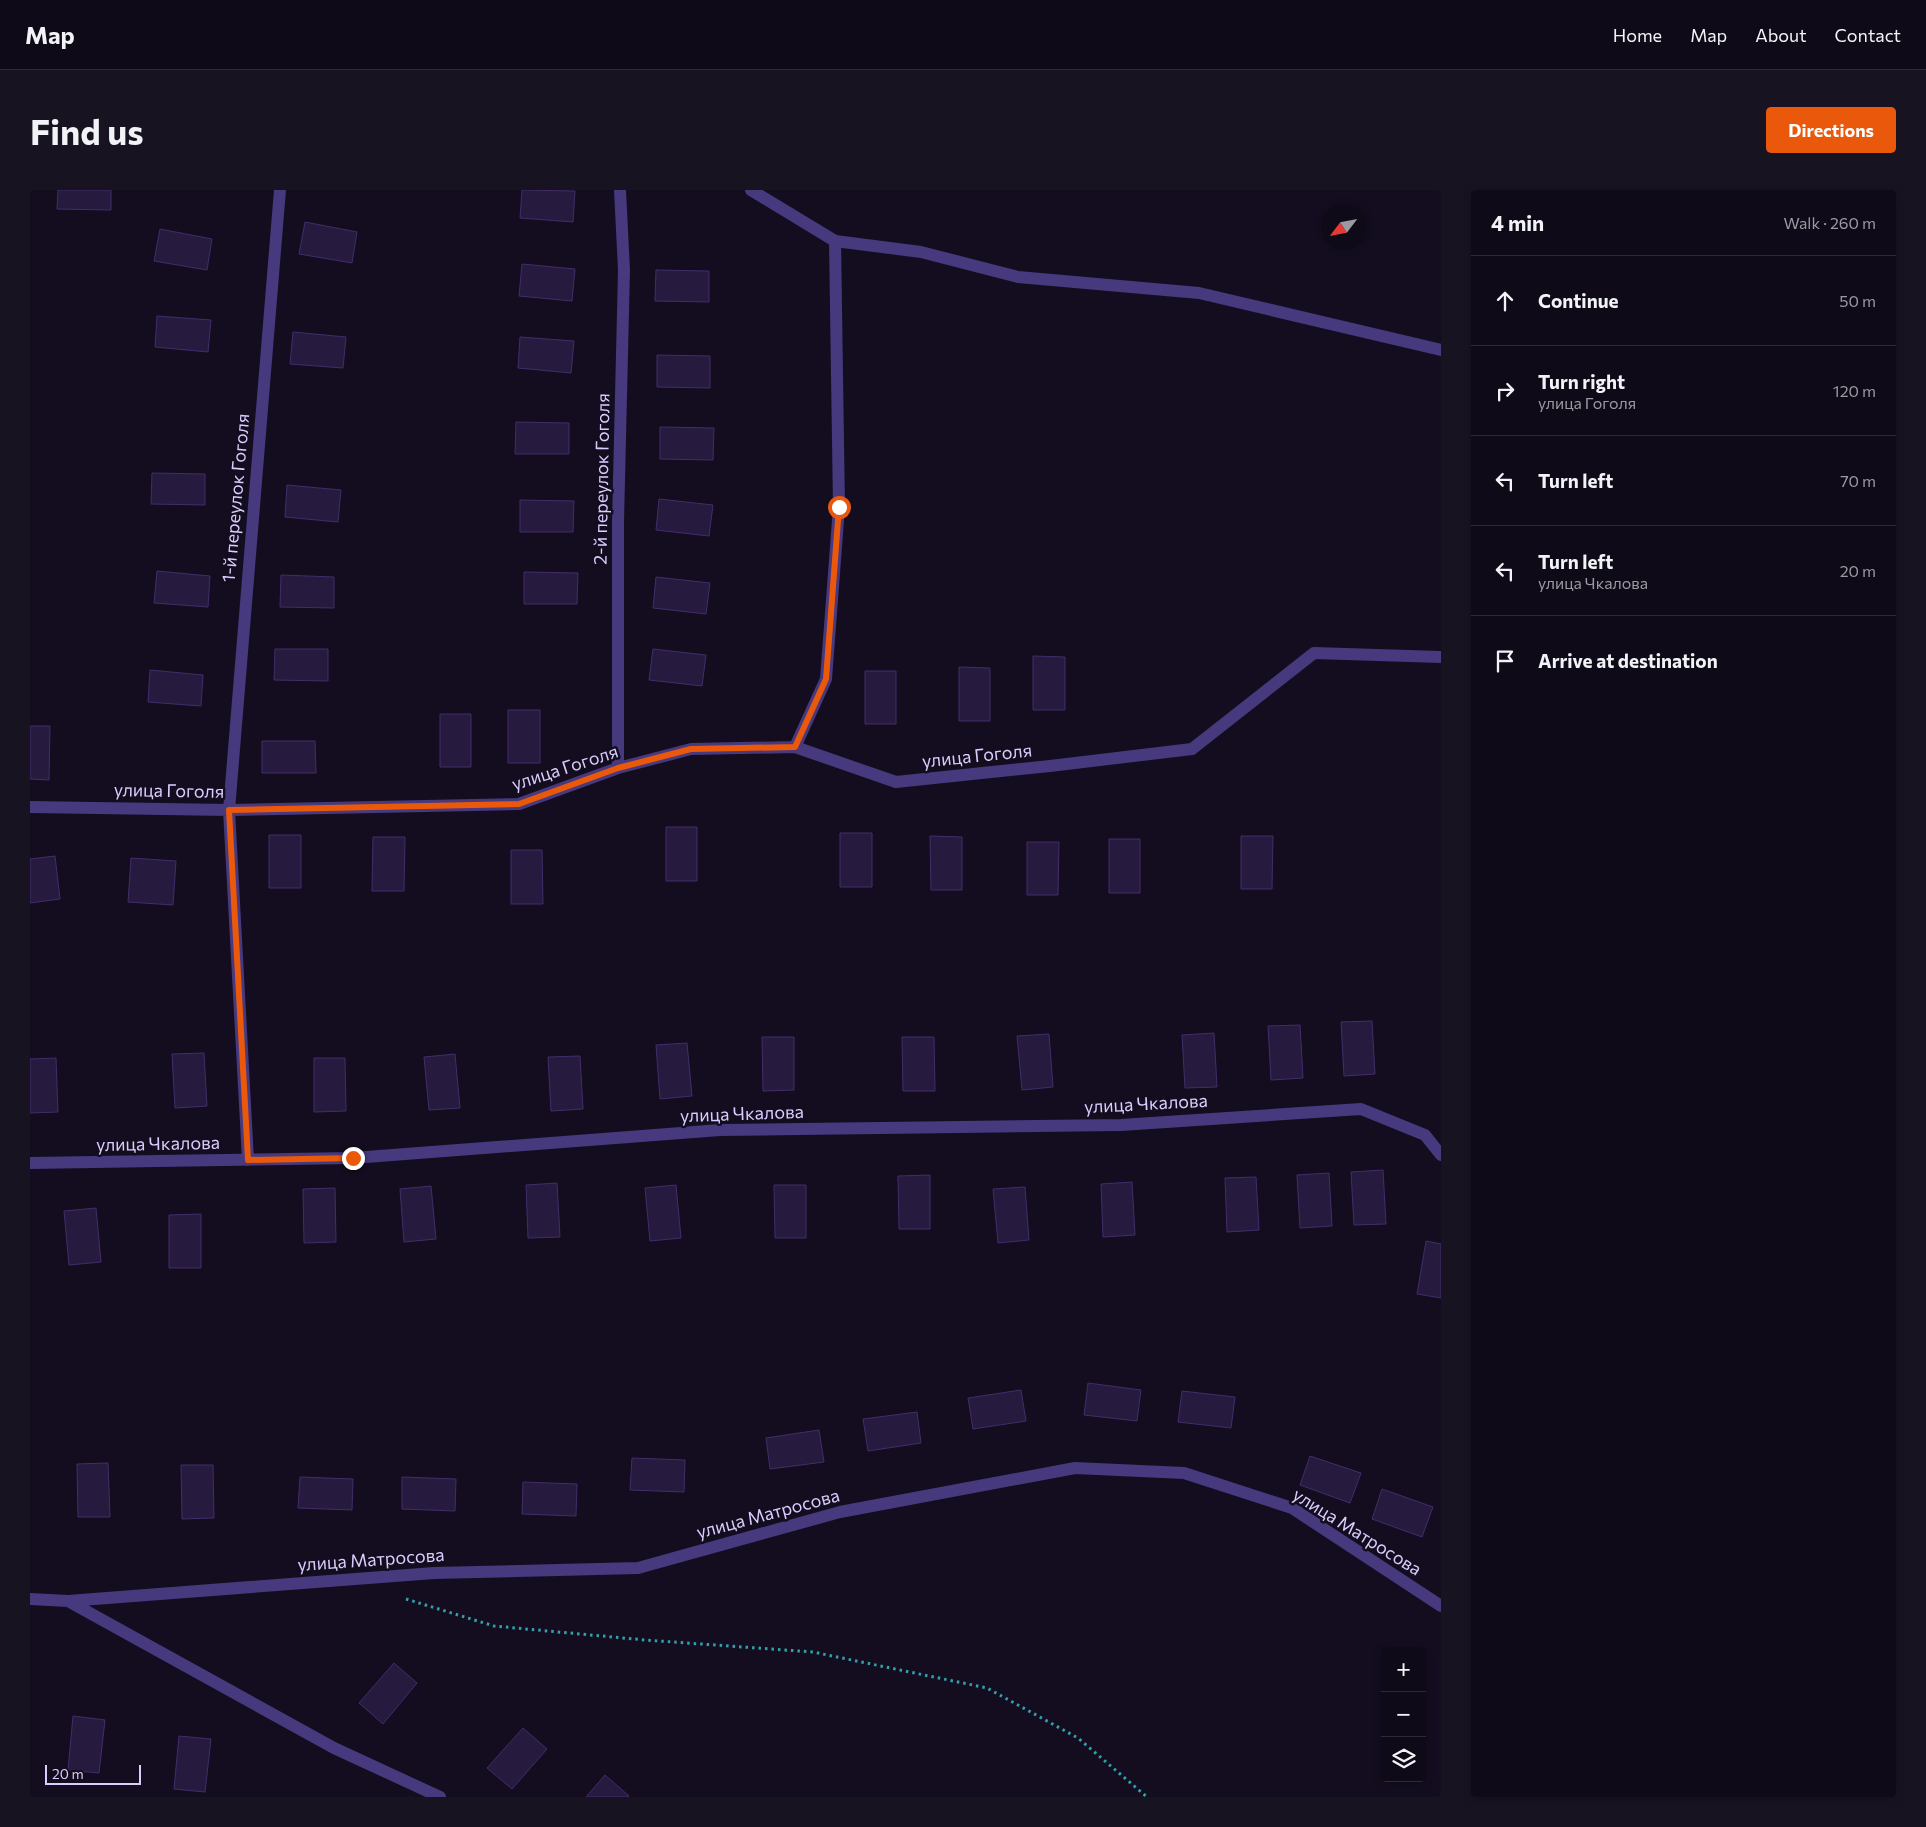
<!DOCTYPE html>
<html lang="en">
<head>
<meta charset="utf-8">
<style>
  :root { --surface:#0e0a17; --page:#171320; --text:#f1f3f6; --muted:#9b9aa1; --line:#2e2b36; --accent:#ea580c }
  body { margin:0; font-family:Commissioner,sans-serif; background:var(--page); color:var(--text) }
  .controls { position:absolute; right:15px; bottom:15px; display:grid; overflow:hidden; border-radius:5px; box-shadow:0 2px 8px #0003 }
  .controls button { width:45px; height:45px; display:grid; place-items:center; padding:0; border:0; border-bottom:1px solid var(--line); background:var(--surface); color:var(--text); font:25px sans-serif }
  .compass { position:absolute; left:1291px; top:15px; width:45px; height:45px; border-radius:50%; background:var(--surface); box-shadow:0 2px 8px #0003; rotate:238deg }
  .scale { position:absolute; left:15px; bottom:12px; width:96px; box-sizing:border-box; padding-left:5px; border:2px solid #d9cdfd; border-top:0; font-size:14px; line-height:18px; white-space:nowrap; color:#d9cdfd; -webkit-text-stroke:4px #130d1f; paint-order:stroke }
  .stop { position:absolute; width:15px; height:15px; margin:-11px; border:4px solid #ea580c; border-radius:50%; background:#fff }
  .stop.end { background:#ea580c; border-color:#fff; box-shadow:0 1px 5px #0008 }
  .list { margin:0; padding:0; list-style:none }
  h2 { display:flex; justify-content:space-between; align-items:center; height:65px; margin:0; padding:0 20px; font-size:21px }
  h2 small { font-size:16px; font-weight:400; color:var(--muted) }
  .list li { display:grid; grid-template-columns:32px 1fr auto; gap:15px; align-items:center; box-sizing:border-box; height:90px; padding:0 20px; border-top:1px solid var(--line) }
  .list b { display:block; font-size:19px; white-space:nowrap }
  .list p { margin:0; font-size:16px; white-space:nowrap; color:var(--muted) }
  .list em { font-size:16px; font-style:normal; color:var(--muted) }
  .icon { flex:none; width:28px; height:28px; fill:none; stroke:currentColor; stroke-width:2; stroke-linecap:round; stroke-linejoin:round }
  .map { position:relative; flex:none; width:1411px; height:1607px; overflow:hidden; border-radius:5px }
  header { display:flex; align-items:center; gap:30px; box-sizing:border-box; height:70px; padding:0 25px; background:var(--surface); border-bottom:1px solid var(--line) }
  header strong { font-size:24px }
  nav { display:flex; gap:28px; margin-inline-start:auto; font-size:18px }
  .intro { display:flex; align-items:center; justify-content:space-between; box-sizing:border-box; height:120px; padding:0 30px }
  h1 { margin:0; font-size:35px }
  .button { padding:12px 22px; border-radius:5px; background:var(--accent); color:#fff; font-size:18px; font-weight:700 }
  main { display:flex; gap:30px; padding:0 30px }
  aside { flex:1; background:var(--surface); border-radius:5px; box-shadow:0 2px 8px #0003 }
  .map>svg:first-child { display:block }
</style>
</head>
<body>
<header>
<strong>Map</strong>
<nav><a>Home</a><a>Map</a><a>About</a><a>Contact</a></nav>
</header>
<div class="intro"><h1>Find us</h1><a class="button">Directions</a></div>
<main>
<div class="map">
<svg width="1411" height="1607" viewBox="0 0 1411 1607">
  <rect width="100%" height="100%" fill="#130d1f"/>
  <path fill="#271a3f" stroke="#422d6b" d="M28 0H81V20L27 19Z
    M492 0 545 1 543 32 490 28Z
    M275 32 327 42 322 73 269 64Z
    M130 39 182 49 177 80 124 71Z
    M492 74 545 79 542 111 489 106Z
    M626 80 679 81V112L625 111Z
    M127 126 181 130 178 162 125 157Z
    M263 142 316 147 313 178 260 174Z
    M490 147 544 151 541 183 488 178Z
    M627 165 680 166V198L627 197Z
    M486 232 539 233V264H485Z
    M630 237 684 238 683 270 630 269Z
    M122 283 175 284V315L121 314Z
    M257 295 311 300 308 332 255 327Z
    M629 309 683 315 679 346 626 340Z
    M490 310 544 311 543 342H490Z
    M127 381 180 386 178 417 124 413Z
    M494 382 548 383 547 414H494Z
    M251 385 304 387V418L250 417Z
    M626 387 680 393 676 424 623 418Z
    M245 459H298V491L244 490Z
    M623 459 676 465 672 496 619 490Z
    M1003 466 1035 467V520H1003Z
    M929 477 960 478V531H929Z
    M120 480 173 485 171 516 118 512Z
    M835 481H866V534H835Z
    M478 520H510V573H478Z
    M410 524H441V577H410Z
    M0 536H20L19 590 0 589Z
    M232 551H285L286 583H232Z
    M636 637H667V691H636Z
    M810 643H842V697H810Z
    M239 645H271V698H239Z
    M900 646 932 647V700H901Z
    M1211 646H1243L1242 699H1211Z
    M343 647H375L374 701H342Z
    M1079 649H1110V703H1079Z
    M997 652H1029L1028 705H997Z
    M481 660H512L513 714H481Z
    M25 666 30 709 0 713V669Z
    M101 668 146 671 143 715 98 712Z
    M1342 831 1345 884 1314 886 1311 832Z
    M1270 835 1273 888 1241 890 1238 836Z
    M1184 843 1187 897 1155 898 1152 845Z
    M1019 844 1023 897 992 900 987 846Z
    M732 847H764V900L733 901Z
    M872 847H904L905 901H873Z
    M657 853 662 906 630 909 626 855Z
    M174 863 177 916 145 918 142 864Z
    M425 864 430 918 399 920 394 867Z
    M550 866 553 919 521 921 518 867Z
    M26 868 28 922 0 923V869Z
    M284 868H315L316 921 284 922Z
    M1353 980 1356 1034 1324 1035 1321 982Z
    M1299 983 1302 1036 1270 1038 1267 985Z
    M900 985V1039H869L868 986Z
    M1226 987 1229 1040 1197 1042 1195 988Z
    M1102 992 1105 1045 1073 1047 1071 994Z
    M527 993 530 1047 498 1048 496 995Z
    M646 995 651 1048 620 1051 615 998Z
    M744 995H776V1048H745Z
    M401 996 406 1049 374 1052 370 999Z
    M995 997 999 1050 968 1053 963 999Z
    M305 998 306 1052 274 1053 273 999Z
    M66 1018 71 1072 39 1075 34 1021Z
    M171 1024V1078H139V1025Z
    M1396 1051 1411 1054V1108L1387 1104Z
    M1058 1193 1111 1200 1107 1231 1054 1225Z
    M991 1200 996 1231 943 1239 938 1208Z
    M1152 1201 1205 1207 1201 1238 1148 1232Z
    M887 1222 891 1253 838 1261 833 1229Z
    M789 1240 794 1272 740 1279 736 1248Z
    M1280 1266 1331 1283 1320 1313 1270 1295Z
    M602 1268 655 1270 654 1302 600 1300Z
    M78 1273 80 1327H48L47 1274Z
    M151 1275H183L184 1328 152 1329Z
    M270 1287 323 1289 322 1320 268 1318Z
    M372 1287 426 1289 425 1321 372 1319Z
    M493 1292 547 1294 546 1326 492 1324Z
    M1352 1299 1403 1317 1392 1347 1342 1329Z
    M364 1473 387 1493 353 1534 329 1513Z
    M43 1526 75 1530 69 1583 38 1580Z
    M493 1538 517 1559 482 1599 457 1578Z
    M149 1546 181 1549 175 1602 144 1599Z
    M575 1585 599 1606 598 1607H556Z"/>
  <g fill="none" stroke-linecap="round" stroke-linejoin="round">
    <path stroke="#31a2ad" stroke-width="3" stroke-dasharray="2.5 4" stroke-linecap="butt" d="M376 1409 464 1436 615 1450 783 1462 957 1498 1048 1548 1117 1607"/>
    <path stroke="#46397d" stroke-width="12" d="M805 51 891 62 988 87 1169 103 1411 160
      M1162 559 1284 463 1411 467"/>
    <path stroke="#46397d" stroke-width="12" d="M721 0 805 51 809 317 796 489 765 557
      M588 578V332L594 80 590 0
      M0 617 199 620 489 614 588 578 661 559 765 557 866 592 1020 576 1162 559
      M218 970 199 620 250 0
      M0 973 323 968 690 940 1091 935 1331 919 1395 945 1411 965
      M0 1409 38 1411 304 1558 410 1607
      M38 1411 404 1383 608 1378 810 1322 1045 1278 1154 1283 1262 1318 1411 1416"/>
  </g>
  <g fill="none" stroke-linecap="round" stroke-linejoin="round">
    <path stroke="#ea580c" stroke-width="6" d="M323 968 218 970 199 620 489 614 588 578 661 559 765 557 796 489 809 317"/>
  </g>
  <g text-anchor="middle" stroke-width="5" stroke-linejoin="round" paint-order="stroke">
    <g font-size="18" fill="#d9cdfd" stroke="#130d1f">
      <text transform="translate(572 289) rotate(-89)" y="6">2-й переулок Гоголя</text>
      <text transform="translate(206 308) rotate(-85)" y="6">1-й переулок Гоголя</text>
      <text transform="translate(947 566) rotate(-6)" y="6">улица Гоголя</text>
      <text transform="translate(535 578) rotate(-18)" y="6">улица Гоголя</text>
      <text transform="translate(139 601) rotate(1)" y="6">улица Гоголя</text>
      <text transform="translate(1116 914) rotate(-3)" y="6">улица Чкалова</text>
      <text transform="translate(712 924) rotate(-2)" y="6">улица Чкалова</text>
      <text transform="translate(128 954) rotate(-1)" y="6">улица Чкалова</text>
      <text transform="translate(738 1324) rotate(-15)" y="6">улица Матросова</text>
      <text transform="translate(1327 1342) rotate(32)" y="6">улица Матросова</text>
      <text transform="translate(341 1370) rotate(-4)" y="6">улица Матросова</text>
    </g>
  </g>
</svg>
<div class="controls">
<button>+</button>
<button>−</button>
<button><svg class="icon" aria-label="layers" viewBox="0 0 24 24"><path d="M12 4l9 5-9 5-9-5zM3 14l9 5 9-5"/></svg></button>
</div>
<svg class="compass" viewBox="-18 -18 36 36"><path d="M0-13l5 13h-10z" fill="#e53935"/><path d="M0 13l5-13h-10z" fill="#9b9aa1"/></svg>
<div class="scale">20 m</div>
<div class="stop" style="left:809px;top:317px"></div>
<div class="stop end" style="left:323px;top:968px"></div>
</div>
<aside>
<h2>4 min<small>Walk · 260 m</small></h2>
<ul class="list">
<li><svg class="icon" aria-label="ahead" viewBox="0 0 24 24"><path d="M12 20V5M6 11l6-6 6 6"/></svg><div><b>Continue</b></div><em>50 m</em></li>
<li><svg class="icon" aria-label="right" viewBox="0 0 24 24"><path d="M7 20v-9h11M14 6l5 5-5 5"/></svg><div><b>Turn right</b><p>улица Гоголя</p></div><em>120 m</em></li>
<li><svg class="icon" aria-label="left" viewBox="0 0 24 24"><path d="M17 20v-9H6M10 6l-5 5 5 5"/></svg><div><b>Turn left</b></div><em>70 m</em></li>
<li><svg class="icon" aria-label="left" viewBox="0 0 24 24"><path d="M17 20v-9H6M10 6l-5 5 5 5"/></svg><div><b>Turn left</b><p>улица Чкалова</p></div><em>20 m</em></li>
<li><svg class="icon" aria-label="arrive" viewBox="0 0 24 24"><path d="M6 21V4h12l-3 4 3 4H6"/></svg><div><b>Arrive at destination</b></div></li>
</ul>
</aside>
</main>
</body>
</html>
